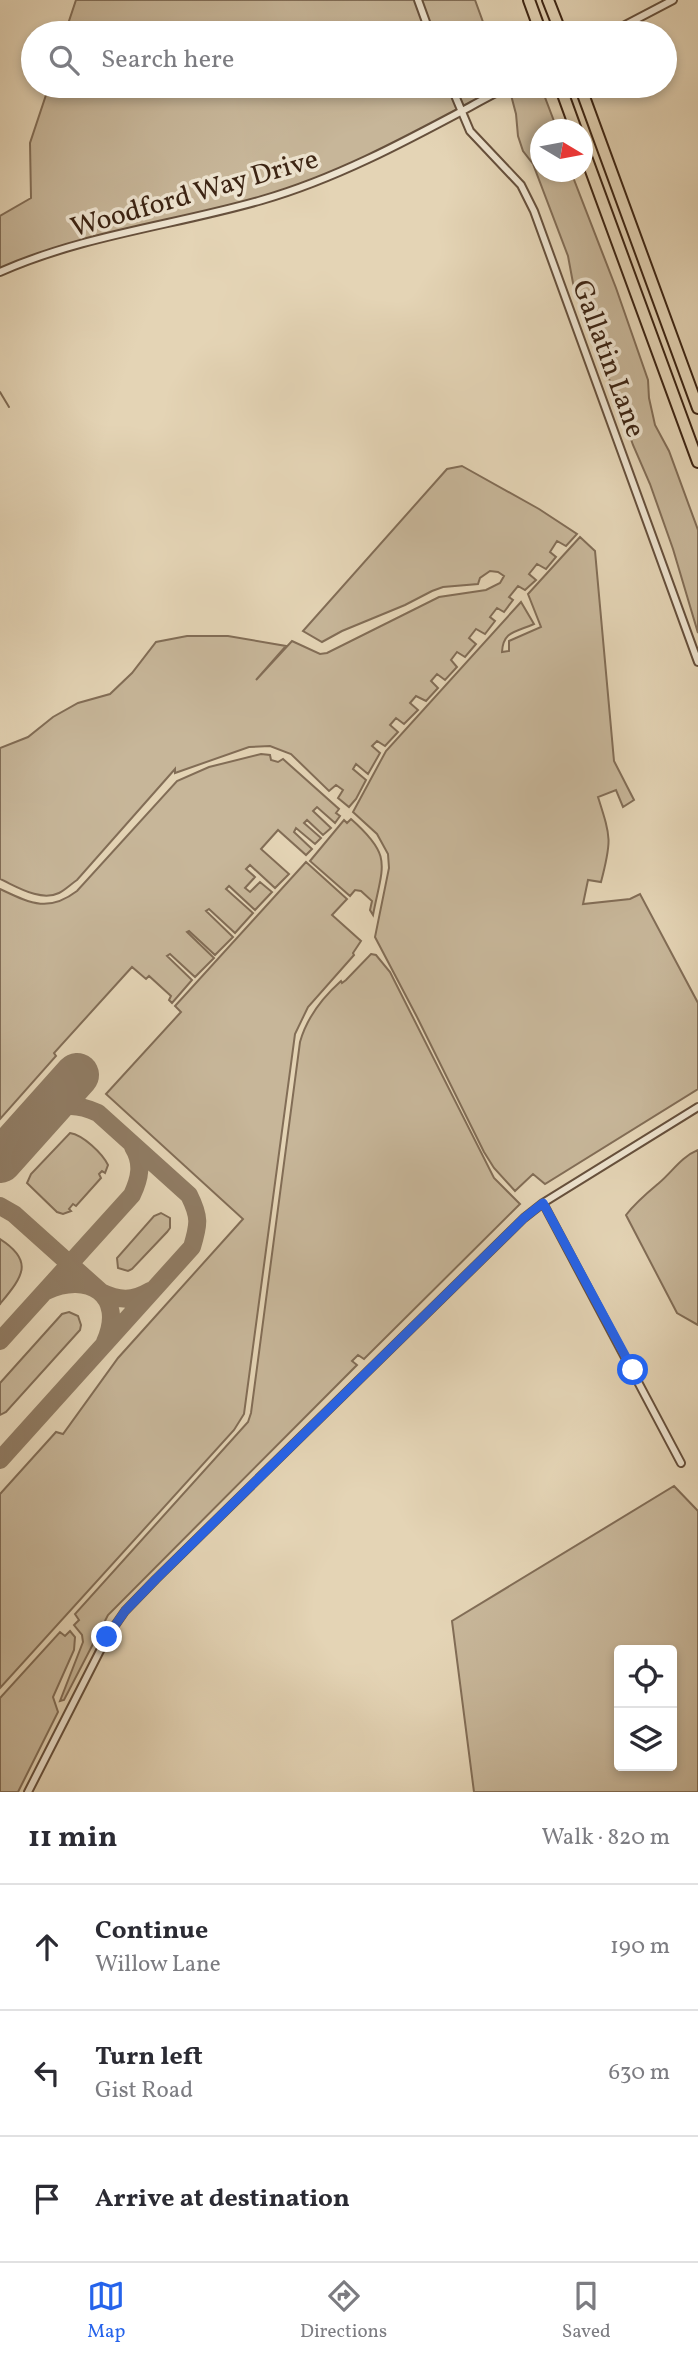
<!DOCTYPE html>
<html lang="en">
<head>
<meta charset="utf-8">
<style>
  :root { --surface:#fff; --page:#f2f2f3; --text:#2b2b33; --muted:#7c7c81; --line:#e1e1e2; --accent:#2563eb }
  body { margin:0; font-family:Vollkorn,serif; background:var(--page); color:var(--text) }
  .controls { position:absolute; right:21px; bottom:21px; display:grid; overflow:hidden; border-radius:7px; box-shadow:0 4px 10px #0003 }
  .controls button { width:63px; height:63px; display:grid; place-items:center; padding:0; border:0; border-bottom:2px solid var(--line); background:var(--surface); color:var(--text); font:35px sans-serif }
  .compass { position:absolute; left:530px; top:119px; width:63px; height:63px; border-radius:50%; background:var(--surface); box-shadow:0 4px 10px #0003; rotate:100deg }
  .stop { position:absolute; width:21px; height:21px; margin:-16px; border:5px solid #2563eb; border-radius:50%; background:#fff }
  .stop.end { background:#2563eb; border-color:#fff; box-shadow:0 2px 7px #0008 }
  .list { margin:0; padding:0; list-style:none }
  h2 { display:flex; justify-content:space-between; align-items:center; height:91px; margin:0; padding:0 28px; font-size:30px }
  h2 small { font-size:23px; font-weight:400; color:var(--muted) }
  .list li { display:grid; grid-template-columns:46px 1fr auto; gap:21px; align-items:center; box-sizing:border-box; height:126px; padding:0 28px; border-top:2px solid var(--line) }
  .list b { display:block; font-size:26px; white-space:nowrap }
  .list p { margin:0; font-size:23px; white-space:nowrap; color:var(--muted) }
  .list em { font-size:23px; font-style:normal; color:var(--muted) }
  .icon { flex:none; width:38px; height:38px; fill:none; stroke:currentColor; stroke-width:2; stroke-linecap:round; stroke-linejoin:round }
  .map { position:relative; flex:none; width:698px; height:1792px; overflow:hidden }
  .search { position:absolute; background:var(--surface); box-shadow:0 4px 10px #0003; left:21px; right:21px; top:21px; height:77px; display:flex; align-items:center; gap:18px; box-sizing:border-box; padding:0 24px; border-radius:38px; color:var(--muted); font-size:26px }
  .sheet { height:469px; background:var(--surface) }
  nav { display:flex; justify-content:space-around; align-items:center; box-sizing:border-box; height:98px; border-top:2px solid var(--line); background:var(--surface); font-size:19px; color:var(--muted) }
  nav a { display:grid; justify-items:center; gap:4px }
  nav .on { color:var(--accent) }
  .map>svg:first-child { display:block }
</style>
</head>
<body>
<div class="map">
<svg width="698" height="1792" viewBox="0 0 698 1792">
  <rect width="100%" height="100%" fill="#e4d4b5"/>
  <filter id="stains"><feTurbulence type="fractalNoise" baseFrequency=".00286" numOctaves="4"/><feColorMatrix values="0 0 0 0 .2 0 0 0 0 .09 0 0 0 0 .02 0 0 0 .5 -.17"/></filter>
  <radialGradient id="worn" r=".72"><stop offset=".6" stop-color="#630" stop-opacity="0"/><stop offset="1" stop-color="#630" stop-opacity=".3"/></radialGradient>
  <path fill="#c7b699" stroke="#826d56" stroke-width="2" fill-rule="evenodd" d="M76 0H475L487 33H65Z
    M49 86H507L380 153 307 186 52 253 0 272V216L31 198 30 143Z
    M530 86 541 87 557 129 540 130V172H571L616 288 648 380 649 398 655 425 669 451 698 530V633L673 549 650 484 633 445 611 382 603 371 601 352 585 305 578 299 573 283 568 256 533 164 523 151 518 136 516 114 511 95Z
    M462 466 539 509 577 534 566 546 557 541 550 552 556 557 546 569 537 564 529 574 536 580 525 590 518 586 509 597 513 600 504 612 497 608 490 617 495 621 485 634 476 629 469 638 476 644 465 657 457 652 451 660 457 667 445 680 437 674 431 681 438 688 426 701 416 696 410 703 418 710 404 724 396 718 390 725 398 732 385 746 377 741 372 746 380 753 368 774 356 764 353 769 366 780 356 799 349 807 338 798 343 790 336 785 329 791 291 754 270 746 249 747 175 773V769L77 880C71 884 65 890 59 893 40 902 16 886 0 879V748L28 737 53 717 78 703 110 694 132 673 156 642 187 636H228L286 646 256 680 292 641 320 654 327 653 439 597 486 590 500 583 504 576 498 572 490 571 480 578 478 584 443 587 432 591 405 605 342 631 322 642 303 631 447 469Z
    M580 537 595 551 614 761 634 800 623 807 616 790 598 797C611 838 612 840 601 882L588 880 583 904 630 899 640 894 698 1003V1089L545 1184 533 1174 515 1191 494 1168 484 1152 417 1017 375 937 389 868 388 854 377 834 353 812 386 751 521 602 534 624C516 632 503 631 502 652L509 651V641L541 627 528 594Z
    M261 754 270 755 271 760 278 762 283 759 339 809 336 813 340 816 335 823 317 807 313 811 331 828 323 835 307 820 304 823 321 838 315 844 296 828 294 832 312 849 306 855 278 830 261 849 289 874 275 888 250 865 246 869 255 877 245 888 250 892 260 882 272 892 255 910 229 886 226 889 253 913 235 933 209 909 206 911 233 937 215 955 189 931 187 932 214 958 195 977 170 954 167 956 192 980 172 1003 169 1000 171 996 149 976 146 979 132 967 54 1053 56 1056 0 1119V889C30 903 48 913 77 891L177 781 209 767Z
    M351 819C393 856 383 864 373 915L370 910 372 901 361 891 355 890 350 896 310 861 344 820 347 823Z
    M306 862 347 899 332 915 361 941 353 953 354 955 308 1007 295 1034 244 1414 234 1430 0 1688V1494L56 1432 63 1434 118 1358 243 1219 106 1094 181 1012 175 1006Z
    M371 954 376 955 390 972 494 1178 520 1204 364 1359 358 1355 352 1361 357 1365 108 1615 64 1700 60 1701 83 1642 82 1635 74 1625 79 1620 75 1614 248 1422 251 1413 300 1042C307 1017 322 998 341 981L342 983 346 980Z
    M70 1133C83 1135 102 1153 108 1165L105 1173 102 1171 99 1174 101 1178 76 1206 73 1204 69 1209 71 1211 63 1214 57 1212 27 1183 31 1174Z
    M698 1150V1325L677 1313 626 1215C636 1202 647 1193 659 1183 673 1171 681 1157 698 1150Z
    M161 1213 170 1218V1228L167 1232 132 1269 128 1271 118 1268 117 1258 154 1216Z
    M0 1239C36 1262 21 1278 0 1304Z
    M69 1312 78 1316 81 1325 80 1330 6 1412 0 1415V1383L62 1314Z
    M674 1486 698 1511V1792H474L452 1621ZM619 1650H672V1766H619Z
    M70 1631 75 1637 74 1650 53 1697 58 1712 18 1792H0V1698L60 1632 65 1636Z"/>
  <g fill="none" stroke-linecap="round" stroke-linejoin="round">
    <path stroke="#7f6a53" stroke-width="2" d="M0 392 9 407"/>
    <path stroke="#907c64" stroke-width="18" d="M0 1206 14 1214 101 1292C119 1301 133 1301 150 1291
      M46 1291C88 1271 126 1295 105 1342
      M0 1341 132 1195C140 1178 143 1163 133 1147
      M0 1460 192 1247C199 1224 200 1217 189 1195L98 1113C76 1103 62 1104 41 1115"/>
    <path stroke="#907c64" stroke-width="44" d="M0 1161 77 1075"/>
    <defs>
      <path id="minor" d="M418 0 430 33
        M610 33 673 0
        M451 86 470 131 521 185 534 211 698 662
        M0 272C83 235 176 225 262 200 349 175 429 128 509 86
        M543 1203 681 1463
        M28 1792 107 1637 125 1611 156 1579 524 1218 543 1203 698 1107"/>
      <path id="motorway" d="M529 0 541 33
        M548 0 561 33
        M560 86 576 130
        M580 86 698 408
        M582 146 698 462"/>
    </defs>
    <use href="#minor" stroke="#66503c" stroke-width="10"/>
    <use href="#motorway" stroke="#3c2413" stroke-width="14"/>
    <use href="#minor" stroke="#ede3cf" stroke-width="6"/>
    <use href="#motorway" stroke="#e4d4b5" stroke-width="10"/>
  </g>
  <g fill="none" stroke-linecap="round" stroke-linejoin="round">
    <path stroke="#2563eb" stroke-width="9" d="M107 1637 125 1611 156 1579 524 1218 543 1203 633 1370"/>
  </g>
  <g text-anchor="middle" stroke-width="7" stroke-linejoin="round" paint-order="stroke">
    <g font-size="28" fill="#3c2413" stroke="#ede3cf">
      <text transform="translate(194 192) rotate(-16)" y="10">Woodford Way Drive</text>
      <text transform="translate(610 358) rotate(70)" y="10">Gallatin Lane</text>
    </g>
  </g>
  <rect width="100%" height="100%" filter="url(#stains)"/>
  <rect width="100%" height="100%" fill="url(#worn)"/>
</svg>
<div class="controls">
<button><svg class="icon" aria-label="locate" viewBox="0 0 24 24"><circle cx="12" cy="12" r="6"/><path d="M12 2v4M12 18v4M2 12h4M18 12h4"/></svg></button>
<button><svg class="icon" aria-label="layers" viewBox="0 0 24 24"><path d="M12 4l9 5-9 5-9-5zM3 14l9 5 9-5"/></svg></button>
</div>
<svg class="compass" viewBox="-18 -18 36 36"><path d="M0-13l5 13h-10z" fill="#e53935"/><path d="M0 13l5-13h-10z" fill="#7c7c81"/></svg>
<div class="stop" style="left:633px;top:1370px"></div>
<div class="stop end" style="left:107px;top:1637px"></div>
<div class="search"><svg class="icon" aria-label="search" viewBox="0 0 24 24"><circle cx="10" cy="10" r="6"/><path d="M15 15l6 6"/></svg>Search here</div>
</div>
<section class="sheet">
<h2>11 min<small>Walk · 820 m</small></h2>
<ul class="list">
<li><svg class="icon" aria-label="ahead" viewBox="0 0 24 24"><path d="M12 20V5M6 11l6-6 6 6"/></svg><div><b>Continue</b><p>Willow Lane</p></div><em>190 m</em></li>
<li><svg class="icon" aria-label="left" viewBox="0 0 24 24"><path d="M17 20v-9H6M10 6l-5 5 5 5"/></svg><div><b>Turn left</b><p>Gist Road</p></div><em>630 m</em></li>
<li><svg class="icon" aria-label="arrive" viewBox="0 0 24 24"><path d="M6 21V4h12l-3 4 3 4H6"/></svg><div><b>Arrive at destination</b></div></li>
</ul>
</section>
<nav>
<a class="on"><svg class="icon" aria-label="map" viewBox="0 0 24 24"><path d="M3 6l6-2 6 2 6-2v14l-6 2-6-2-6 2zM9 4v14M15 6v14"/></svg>Map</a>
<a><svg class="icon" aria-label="directions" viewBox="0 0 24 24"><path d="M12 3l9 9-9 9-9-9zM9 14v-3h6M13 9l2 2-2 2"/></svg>Directions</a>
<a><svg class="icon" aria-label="saved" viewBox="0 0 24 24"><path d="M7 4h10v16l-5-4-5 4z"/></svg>Saved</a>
</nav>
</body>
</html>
